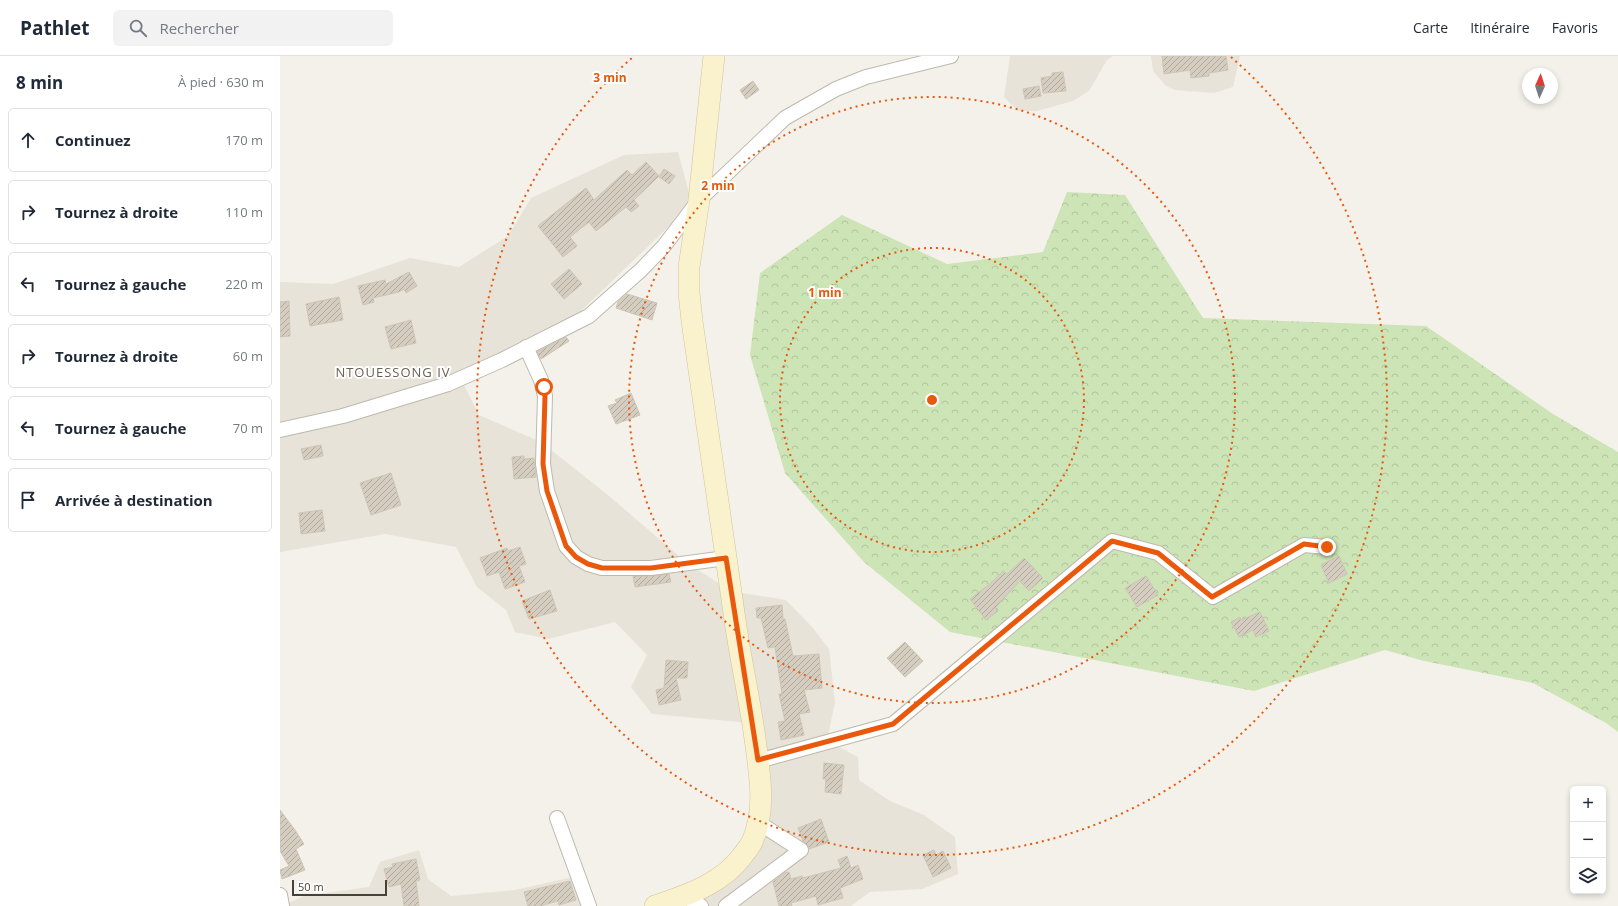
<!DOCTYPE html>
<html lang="fr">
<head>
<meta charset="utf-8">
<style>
  :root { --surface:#fff; --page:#f2f2f3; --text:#1f2937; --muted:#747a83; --line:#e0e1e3 }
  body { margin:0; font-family:"Open Sans",sans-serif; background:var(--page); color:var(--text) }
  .controls { position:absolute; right:12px; bottom:12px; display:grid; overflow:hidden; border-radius:6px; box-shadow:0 2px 6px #0003 }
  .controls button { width:36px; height:36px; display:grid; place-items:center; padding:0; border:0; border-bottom:1px solid var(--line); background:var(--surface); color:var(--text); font:20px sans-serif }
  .compass { position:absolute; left:1242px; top:12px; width:36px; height:36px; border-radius:50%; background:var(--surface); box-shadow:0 2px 6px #0003; rotate:3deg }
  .scale { position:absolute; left:12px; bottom:10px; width:95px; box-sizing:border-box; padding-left:4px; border:2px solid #474239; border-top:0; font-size:11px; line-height:14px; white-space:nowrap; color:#474239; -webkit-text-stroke:3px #fff; paint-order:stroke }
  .stop { position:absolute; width:12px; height:12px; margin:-9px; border:3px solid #ea580c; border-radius:50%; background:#fff }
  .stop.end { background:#ea580c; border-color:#fff; box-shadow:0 1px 4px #0008 }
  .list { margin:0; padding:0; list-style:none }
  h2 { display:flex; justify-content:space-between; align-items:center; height:52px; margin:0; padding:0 16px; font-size:17px }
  h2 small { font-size:13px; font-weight:400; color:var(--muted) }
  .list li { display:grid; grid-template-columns:26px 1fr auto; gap:12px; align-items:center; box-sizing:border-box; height:64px; margin:0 8px 8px; padding:0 8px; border:1px solid var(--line); border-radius:6px }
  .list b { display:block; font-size:15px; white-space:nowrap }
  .list em { font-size:13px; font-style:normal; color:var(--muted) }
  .icon { flex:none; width:22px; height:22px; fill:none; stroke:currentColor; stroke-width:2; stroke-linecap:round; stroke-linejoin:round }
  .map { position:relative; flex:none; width:1338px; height:850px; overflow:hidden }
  header { display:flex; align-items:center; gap:24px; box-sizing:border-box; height:56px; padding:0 20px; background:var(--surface); border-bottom:1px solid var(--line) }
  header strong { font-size:19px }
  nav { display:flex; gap:22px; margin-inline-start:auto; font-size:14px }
  .search { width:280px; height:36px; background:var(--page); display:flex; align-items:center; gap:10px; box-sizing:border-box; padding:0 14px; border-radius:6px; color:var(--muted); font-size:15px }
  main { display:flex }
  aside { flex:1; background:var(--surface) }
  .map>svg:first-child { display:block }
</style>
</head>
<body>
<header>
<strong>Pathlet</strong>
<div class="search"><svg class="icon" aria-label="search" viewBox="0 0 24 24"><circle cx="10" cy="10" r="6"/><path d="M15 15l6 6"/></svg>Rechercher</div>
<nav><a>Carte</a><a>Itinéraire</a><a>Favoris</a></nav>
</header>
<main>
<aside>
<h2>8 min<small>À pied · 630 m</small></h2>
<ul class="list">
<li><svg class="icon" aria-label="ahead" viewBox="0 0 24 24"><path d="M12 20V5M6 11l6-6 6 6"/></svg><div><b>Continuez</b></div><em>170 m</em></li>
<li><svg class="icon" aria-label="right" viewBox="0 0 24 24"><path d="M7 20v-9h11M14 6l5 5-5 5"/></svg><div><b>Tournez à droite</b></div><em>110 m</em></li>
<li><svg class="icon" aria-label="left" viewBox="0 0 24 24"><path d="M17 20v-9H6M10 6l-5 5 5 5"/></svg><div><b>Tournez à gauche</b></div><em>220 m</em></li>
<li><svg class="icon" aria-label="right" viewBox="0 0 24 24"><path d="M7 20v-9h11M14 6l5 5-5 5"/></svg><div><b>Tournez à droite</b></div><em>60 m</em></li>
<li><svg class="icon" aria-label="left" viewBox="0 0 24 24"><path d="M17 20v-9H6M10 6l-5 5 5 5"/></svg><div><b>Tournez à gauche</b></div><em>70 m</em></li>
<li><svg class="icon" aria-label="arrive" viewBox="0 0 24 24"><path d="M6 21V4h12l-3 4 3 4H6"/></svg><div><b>Arrivée à destination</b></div></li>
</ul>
</aside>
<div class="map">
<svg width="1338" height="850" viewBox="0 0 1338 850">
  <defs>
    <pattern id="forest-crowns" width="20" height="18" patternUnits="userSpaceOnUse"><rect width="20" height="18" fill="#cde4b6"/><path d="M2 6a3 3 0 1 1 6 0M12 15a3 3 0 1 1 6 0" fill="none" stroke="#b1c59d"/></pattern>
    <pattern id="building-hatch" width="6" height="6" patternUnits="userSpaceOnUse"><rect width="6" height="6" fill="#d4cdc0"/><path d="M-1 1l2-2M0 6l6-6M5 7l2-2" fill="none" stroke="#aea89d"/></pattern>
  </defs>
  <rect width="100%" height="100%" fill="#f4f1ea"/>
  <path fill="#e7e3d8" d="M730 0H833L827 4 809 35 793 45 757 55H738L724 41Z
    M871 0H960L953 31 934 37 895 34 886 30 873 15Z
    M398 96 412 148 300 256 181 323 199 359 261 386 328 439 407 507 451 535 506 544 532 571 549 593 555 646 547 685 578 701 579 724 610 745 644 759 675 781 678 818 642 833 590 836 571 850H381L475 785 470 667 372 658 351 631 367 599 335 566 268 583 235 576 226 554 197 531 176 491 105 478 0 496V226L53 228 130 202 179 211 228 180 251 142 344 99Z
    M139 794 148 823 171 840 235 834 297 820 312 850H2L24 840 89 831 100 806Z"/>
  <path fill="url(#forest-crowns)" d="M787 136 845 139 923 262 1146 270 1273 358 1338 396V676L1326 667 1253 627 1144 605 1105 594 974 635 670 576 584 506 505 417 470 299 480 217 562 159 667 208 763 196Z"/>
  <path fill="url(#building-hatch)" stroke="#cec5b4" d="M882 0H946L948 14 929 17V20L911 22 910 14 884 18Z
    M783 16 786 35 763 37 761 22 772 20V17Z
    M473 25 479 34 466 43 460 34Z
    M759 30 761 40 745 43 743 33Z
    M366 106 379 120 354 144 359 150 351 156 346 151 316 175 309 166 290 181 297 190 283 201 258 170 306 132 314 144 347 114 352 119Z
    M384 113 395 120 389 128 379 121Z
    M289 213 302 228 284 243 271 228Z
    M129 216 137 230 126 237 124 233 119 236 93 242 94 246 83 249 78 230 105 224 106 228Z
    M347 238 377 247 372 264 336 252 338 246Z
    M59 241 63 264 30 270 26 248Z
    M9 245 10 280 0 281V246Z
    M131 264 136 287 111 293 105 271Z
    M286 281 289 285 261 303 257 296Z
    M351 337 360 359 336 368 328 350 337 347 335 344Z
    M41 389 43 400 24 404 21 393Z
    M244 400V403L254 402 256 421 234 423 232 401Z
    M111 417 121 449 91 459 80 427Z
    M42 454 45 475 21 478 19 457Z
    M240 491 246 508 239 510 245 526 225 533 219 516 207 520 200 502 227 492 228 495Z
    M1059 500 1067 518 1049 527 1041 509Z
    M744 502 763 522 749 535 740 525 715 552 718 555 706 564 690 543 710 528 723 515 727 518Z
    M389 518 391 526 355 531 353 520H372Z
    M866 520 878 539 857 551 845 532Z
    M270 534 277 555 249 563 242 545Z
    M502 549 503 563H505L513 600 539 598 542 632 524 634 530 656 519 658 524 679 501 684 498 666 505 665 499 638H502L495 591 488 592 481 562H477L476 552Z
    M980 556 989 575 976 581 973 574 959 581 951 566 960 561 961 564Z
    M625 586 643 605 625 621 607 602Z
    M386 604 408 606 407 622H396L401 644 379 649 376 634 384 632Z
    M544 707 564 709 561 738 545 736 546 723H543Z
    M0 754 15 774 24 788 16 793 25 814 2 823 0 814 9 810 0 795Z
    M541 763 549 786 529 793 528 790 523 785 518 772Z
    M654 794 656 799 663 795 671 812 653 821 643 799Z
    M567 800 571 812 578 809 583 823 560 832 563 842 538 849 536 840 511 847 512 850H499L493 826 504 817 509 816 511 823 522 820 523 822 561 812 558 804Z
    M136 803 140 824 136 825 139 850H124L121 828 109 831 104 813 113 811 112 808Z
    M290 825 296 844 279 849 278 845 260 850H248L244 836Z"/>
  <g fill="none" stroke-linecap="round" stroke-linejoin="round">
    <defs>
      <path id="street" d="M246 291 261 324 265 340 263 408 267 435 286 490 296 501 308 508 322 512H371L446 502
        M0 374 63 360 168 328 222 304 309 260 361 214 384 190 419 144 505 62 556 33 586 21 671 0
        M478 705 613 668 832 485 878 497 933 541 1024 489 1047 491
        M277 762 309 850
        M0 839 2 850
        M403 839 421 850
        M446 850 521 794 479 767"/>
      <path id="secondary" d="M375 850C407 839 442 828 463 799 466 795 470 790 472 786 486 755 480 721 476 690 471 650 462 611 456 571 441 469 426 367 412 265L409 237V211L419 144 434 0"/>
    </defs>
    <use href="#street" stroke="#beb9ad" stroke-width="16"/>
    <use href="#secondary" stroke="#cfc59d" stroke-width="22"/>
    <use href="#street" stroke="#fff" stroke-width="14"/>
    <use href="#secondary" stroke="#faf2cd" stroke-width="21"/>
  </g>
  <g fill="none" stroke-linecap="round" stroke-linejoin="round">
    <path stroke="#ea580c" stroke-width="5" d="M264 331 265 340 263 408 267 435 286 490 296 501 308 508 322 512H371L446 502 478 704 613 668 832 485 878 497 932 541 1024 488 1047 491"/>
  </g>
  <g fill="none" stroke="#e8590c" stroke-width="2" stroke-dasharray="2 4">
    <circle cx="652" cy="344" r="152"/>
    <circle cx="652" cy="344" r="303"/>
    <path d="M951 1A455 455 0 1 1 353 1"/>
  </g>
  <g text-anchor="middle" stroke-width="4" stroke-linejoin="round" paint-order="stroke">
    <g font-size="13" letter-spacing="1" fill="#696051" stroke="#fff">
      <text x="113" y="321">NTOUESSONG IV</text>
    </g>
  </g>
  <circle cx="652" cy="344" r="6" fill="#e8590c" stroke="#fff" stroke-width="2"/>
  <g font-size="12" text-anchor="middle" font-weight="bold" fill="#e8590c" stroke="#fff" stroke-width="4" stroke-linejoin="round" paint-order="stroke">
    <text x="330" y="26">3 min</text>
    <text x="438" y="134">2 min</text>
    <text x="545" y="241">1 min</text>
  </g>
</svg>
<div class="controls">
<button>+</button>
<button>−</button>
<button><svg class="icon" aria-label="layers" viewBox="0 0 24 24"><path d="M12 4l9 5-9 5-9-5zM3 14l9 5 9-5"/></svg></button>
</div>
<svg class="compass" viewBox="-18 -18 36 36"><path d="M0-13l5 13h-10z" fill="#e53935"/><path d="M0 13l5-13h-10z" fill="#747a83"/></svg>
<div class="scale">50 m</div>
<div class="stop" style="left:264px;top:331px"></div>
<div class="stop end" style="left:1047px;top:491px"></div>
</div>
</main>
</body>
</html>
